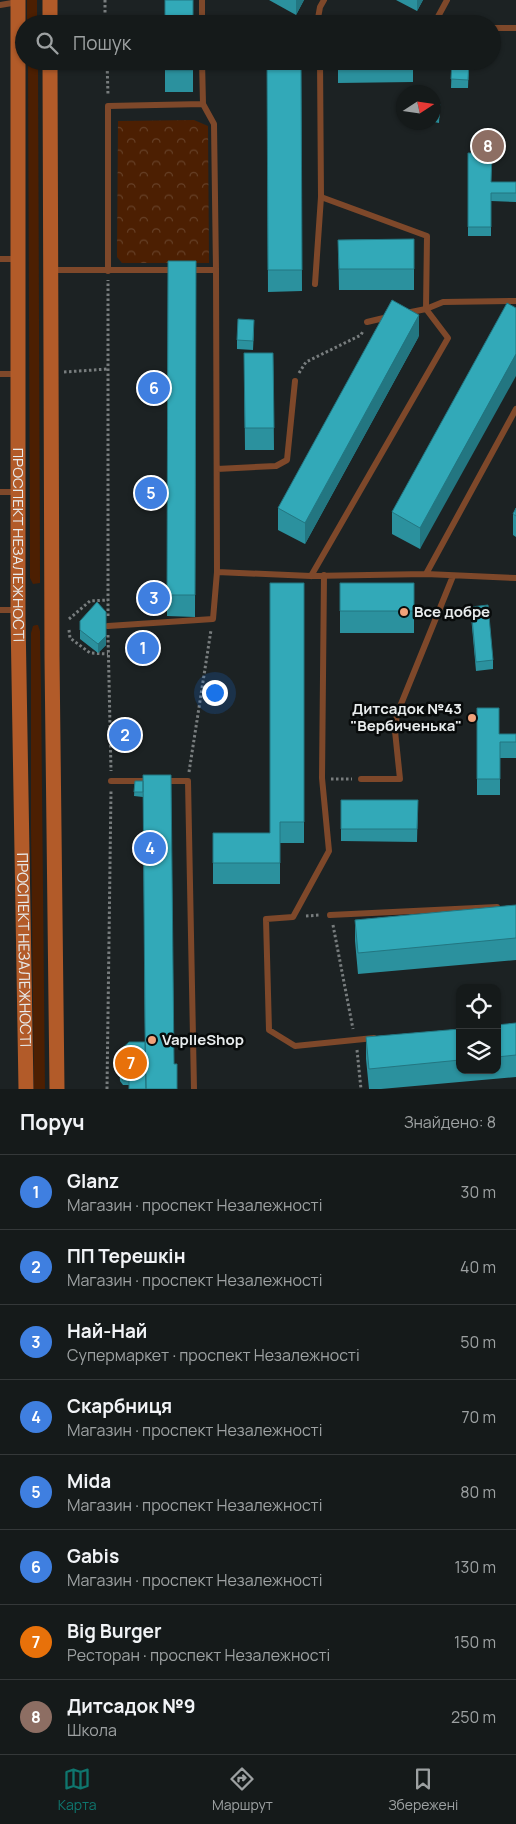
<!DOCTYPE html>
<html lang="uk">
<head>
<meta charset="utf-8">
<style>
  :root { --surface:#151a1a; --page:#222727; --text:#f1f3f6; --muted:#9da1a2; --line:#343839; --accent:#0f766e }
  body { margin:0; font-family:Manrope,sans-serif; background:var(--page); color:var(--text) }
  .controls { position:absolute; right:15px; bottom:15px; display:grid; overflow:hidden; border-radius:10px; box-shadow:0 1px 4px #0004 }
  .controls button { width:45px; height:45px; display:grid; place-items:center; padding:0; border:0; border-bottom:1px solid var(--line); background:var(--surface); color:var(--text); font:25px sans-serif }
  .compass { position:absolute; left:396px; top:85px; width:45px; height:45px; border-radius:50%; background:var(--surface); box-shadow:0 1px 4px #0004; rotate:78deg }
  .you { position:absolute; left:214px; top:692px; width:18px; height:18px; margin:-12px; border:4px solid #fff; border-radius:50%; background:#1a73e8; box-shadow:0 0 0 8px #1a73e833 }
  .badge { display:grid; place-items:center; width:32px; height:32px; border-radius:50%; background:var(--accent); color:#fff; font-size:16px; font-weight:700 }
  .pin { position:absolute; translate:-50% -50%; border:2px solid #fff; box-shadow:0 1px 5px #0006 }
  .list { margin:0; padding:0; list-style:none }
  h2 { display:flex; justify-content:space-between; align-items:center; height:65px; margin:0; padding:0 20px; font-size:21px }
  h2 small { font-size:16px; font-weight:400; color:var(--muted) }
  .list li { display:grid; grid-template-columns:32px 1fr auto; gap:15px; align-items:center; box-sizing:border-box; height:75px; padding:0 20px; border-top:1px solid var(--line) }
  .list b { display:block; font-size:19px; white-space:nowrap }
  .list p { margin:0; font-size:16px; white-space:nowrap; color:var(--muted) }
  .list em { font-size:16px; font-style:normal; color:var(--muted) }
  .icon { flex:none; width:28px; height:28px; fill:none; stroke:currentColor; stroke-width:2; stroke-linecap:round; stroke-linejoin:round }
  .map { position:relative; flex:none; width:516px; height:1089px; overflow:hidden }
  .search { position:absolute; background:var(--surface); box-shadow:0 1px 4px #0004; left:15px; right:15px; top:15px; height:55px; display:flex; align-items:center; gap:12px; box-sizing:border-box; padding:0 18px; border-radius:28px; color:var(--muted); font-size:19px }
  .sheet { height:665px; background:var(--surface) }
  nav { display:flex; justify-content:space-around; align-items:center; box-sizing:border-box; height:70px; border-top:1px solid var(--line); background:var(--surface); font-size:14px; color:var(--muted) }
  nav a { display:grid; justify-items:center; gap:2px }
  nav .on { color:var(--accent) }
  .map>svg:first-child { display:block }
</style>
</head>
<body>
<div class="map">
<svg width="516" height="1089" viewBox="0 0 516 1089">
  <defs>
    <pattern id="park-crowns" width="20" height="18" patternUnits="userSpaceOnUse" patternTransform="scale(1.25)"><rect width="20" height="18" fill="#4c1f02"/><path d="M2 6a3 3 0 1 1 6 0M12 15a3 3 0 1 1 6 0" fill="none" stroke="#664027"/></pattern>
  </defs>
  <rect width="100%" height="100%" fill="#1c2223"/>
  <path fill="#4c1f02" d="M27 0H37V24H27Z
    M28 61H38L40 577V583L33 584 30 578Z
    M36 625H38L40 631 41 688 45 1089H34L31 830V633L33 626Z"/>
  <path fill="url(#park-crowns)" d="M194 120 208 126 209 263H122L117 257 118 121Z"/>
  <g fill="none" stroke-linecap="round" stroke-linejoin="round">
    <path stroke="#787d7e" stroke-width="3" stroke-dasharray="2.5 2.5" stroke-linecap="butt" d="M105 0V24
      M107 61 108 95
      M64 372 108 369
      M299 373 306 362 361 335 363 331
      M108 616V280
      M69 619 90 601 108 600
      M69 630 70 638 90 653 108 654
      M108 635 111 771
      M189 772 211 630
      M331 779H352
      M306 916 320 915
      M333 925 353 1029
      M357 1050 361 1089
      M107 1089 111 790"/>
    <path stroke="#7e482a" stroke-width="6" d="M0 5 18 2
      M202 24V0
      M317 24 320 7 324 0
      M434 24 447 0
      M492 28H516
      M202 61 203 104 214 124 216 270 217 572
      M321 197 427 236 426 309 443 302 516 301
      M0 259H18
      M51 270H175
      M188 270H216
      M108 271V106L203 104
      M315 284 321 197 320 61
      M367 322 388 317
      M0 374H17
      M217 469 276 466 287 460 295 381
      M0 492H18
      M426 574 516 409
      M324 575 322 778 329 851 293 917 266 919 269 1030 295 1046 374 1038
      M311 576 448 338 426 309 406 313
      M0 610H19
      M108 626 213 619 217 572 311 576 426 574 516 578
      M361 779H400L395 731 397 714 453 576
      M111 781H150
      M163 781H188L194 1089
      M330 915 497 907"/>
    <g stroke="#b25b29" stroke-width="15">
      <path id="s1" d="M18 0V617L26 1089"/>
      <path d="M50 0V24"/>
      <path d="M50 61 52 657 57 1089"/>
    </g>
  </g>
  <path fill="#2b919e" d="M269 0H304L296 15Z
    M396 0H423L417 11Z
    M165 61H193V92H165Z
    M267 61H301L302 291 268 292Z
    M338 61H413V82L338 83Z
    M452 61H469L468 88H451Z
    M434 104H440L439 123 434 122Z
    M468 153 491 182H516V202L491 201V236H468Z
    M414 239V290H339L338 240Z
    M168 261H196L195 617 167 616Z
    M516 308 420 549 392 534V512Z
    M254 329 253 350 237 349V340Z
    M419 336 305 544 278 530V508Z
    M244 353H273L274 450H245Z
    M516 508V537L513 535V514Z
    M304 583V843H280V884H213V833H270Z
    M340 583H414V633H340Z
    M471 607 493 660V669L476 671 471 616Z
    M80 621 106 645 98 653 80 639Z
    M477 708 499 734H516V758H500V795H477Z
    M120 722H130V743H120Z
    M135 781H143L174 1064 129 1085H123L120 1081 118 1052 145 1042 143 797 134 796Z
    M341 800H418L417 842 341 841Z
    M516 905V960L358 974 355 941V920Z
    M516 1023V1077L381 1089H369L366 1059V1037L460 1029V1070H497V1025Z"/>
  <path fill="#237681" d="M296 0H304L296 15Z
    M417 0H423L417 11Z
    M419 315V336L305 544V523Z
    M516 354V376L420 549V528Z
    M106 636V645L98 653V644Z"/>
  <path fill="#32a9b8" stroke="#237681" d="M165 0H193V24H165Z
    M165 61H193V70H165Z
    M267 61H301L302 270H268Z
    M452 61H469L468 80 451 79Z
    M434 104H440L439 118H434Z
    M468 153H492L491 182H516V193H491V227H468Z
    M414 239V269H339L338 240Z
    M168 261H196L195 595H167Z
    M392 300 419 315 305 523 278 508Z
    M507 303 516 308V354L420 528 392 512Z
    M238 319 254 320 253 341 237 340Z
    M244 353H273L274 428H245Z
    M516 508V516L513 514Z
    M270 583H304V822H280V863H213V833H270Z
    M340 583H414V611H340Z
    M97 602 106 612V636L98 644 80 630V621Z
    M488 605 493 660 476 662 471 607Z
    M477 708H499V734H516V742H500V779H477Z
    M120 722H130V738H120Z
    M143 775H171L174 1064H177V1089H146L145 1025Z
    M135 781H143V792H134Z
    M341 800H418L417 829H341Z
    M516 905V938L358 953 355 920Z
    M516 1023V1055L497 1057V1025Z
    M460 1029V1060L369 1069 366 1037Z
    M129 1042H145L146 1089H129V1081H123L120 1076 118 1052Z"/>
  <g fill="#f0a27a" stroke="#080b0b" stroke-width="2">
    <circle cx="404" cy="612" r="5"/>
    <circle cx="472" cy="718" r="5"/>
    <circle cx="152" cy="1040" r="5"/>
  </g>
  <g text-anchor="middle" stroke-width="5" stroke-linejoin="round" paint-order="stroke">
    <g font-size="15" fill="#e8eced" stroke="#080b0b">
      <text dy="5" stroke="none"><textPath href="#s1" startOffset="545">ПРОСПЕКТ НЕЗАЛЕЖНОСТІ</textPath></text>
      <text dy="5" stroke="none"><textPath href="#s1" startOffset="950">ПРОСПЕКТ НЕЗАЛЕЖНОСТІ</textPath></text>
    </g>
    <g font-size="15" font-weight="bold" fill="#e8eced" stroke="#080b0b" text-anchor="start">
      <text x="414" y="617">Все добре</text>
      <text x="462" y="714" text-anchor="end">Дитсадок №43<tspan x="462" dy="17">"Вербиченька"</tspan></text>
      <text x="162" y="1045">VaplleShop</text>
    </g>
  </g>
</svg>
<div class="controls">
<button><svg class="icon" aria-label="locate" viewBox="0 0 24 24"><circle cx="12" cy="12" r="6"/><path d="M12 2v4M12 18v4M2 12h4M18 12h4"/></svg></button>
<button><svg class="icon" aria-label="layers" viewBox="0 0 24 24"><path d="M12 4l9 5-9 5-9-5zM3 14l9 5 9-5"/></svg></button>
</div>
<svg class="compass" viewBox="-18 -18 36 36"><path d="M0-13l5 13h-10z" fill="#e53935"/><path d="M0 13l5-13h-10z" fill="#9da1a2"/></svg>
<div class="you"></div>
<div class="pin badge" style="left:143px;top:648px;background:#3f7fe0">1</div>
<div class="pin badge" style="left:125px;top:735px;background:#3f7fe0">2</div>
<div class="pin badge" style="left:154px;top:598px;background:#3f7fe0">3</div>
<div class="pin badge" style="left:150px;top:848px;background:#3f7fe0">4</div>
<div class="pin badge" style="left:151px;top:493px;background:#3f7fe0">5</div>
<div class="pin badge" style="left:154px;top:388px;background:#3f7fe0">6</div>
<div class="pin badge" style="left:131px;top:1063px;background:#e8710a">7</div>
<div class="pin badge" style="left:488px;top:146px;background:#8d6e63">8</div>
<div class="search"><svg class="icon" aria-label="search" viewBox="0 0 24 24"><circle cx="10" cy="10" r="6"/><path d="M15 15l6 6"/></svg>Пошук</div>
</div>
<section class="sheet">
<h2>Поруч<small>Знайдено: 8</small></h2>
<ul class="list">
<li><span class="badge" style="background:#3f7fe0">1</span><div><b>Glanz</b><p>Магазин · проспект Незалежності</p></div><em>30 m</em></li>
<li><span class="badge" style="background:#3f7fe0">2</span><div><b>ПП Терешкін</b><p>Магазин · проспект Незалежності</p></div><em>40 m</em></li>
<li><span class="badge" style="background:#3f7fe0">3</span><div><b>Най-Най</b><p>Супермаркет · проспект Незалежності</p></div><em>50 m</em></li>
<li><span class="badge" style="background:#3f7fe0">4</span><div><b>Скарбниця</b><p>Магазин · проспект Незалежності</p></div><em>70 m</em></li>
<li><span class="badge" style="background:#3f7fe0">5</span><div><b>Mida</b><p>Магазин · проспект Незалежності</p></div><em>80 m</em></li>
<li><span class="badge" style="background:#3f7fe0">6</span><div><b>Gabis</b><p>Магазин · проспект Незалежності</p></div><em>130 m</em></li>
<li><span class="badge" style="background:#e8710a">7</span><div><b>Big Burger</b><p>Ресторан · проспект Незалежності</p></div><em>150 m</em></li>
<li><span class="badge" style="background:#8d6e63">8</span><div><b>Дитсадок №9</b><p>Школа</p></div><em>250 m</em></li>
</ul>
</section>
<nav>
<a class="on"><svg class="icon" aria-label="map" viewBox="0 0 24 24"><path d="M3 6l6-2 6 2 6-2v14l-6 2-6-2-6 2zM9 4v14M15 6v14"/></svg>Карта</a>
<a><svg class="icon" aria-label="directions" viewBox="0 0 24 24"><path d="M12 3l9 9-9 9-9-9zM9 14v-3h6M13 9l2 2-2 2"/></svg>Маршрут</a>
<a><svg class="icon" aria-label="saved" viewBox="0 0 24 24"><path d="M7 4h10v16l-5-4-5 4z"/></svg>Збережені</a>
</nav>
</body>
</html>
